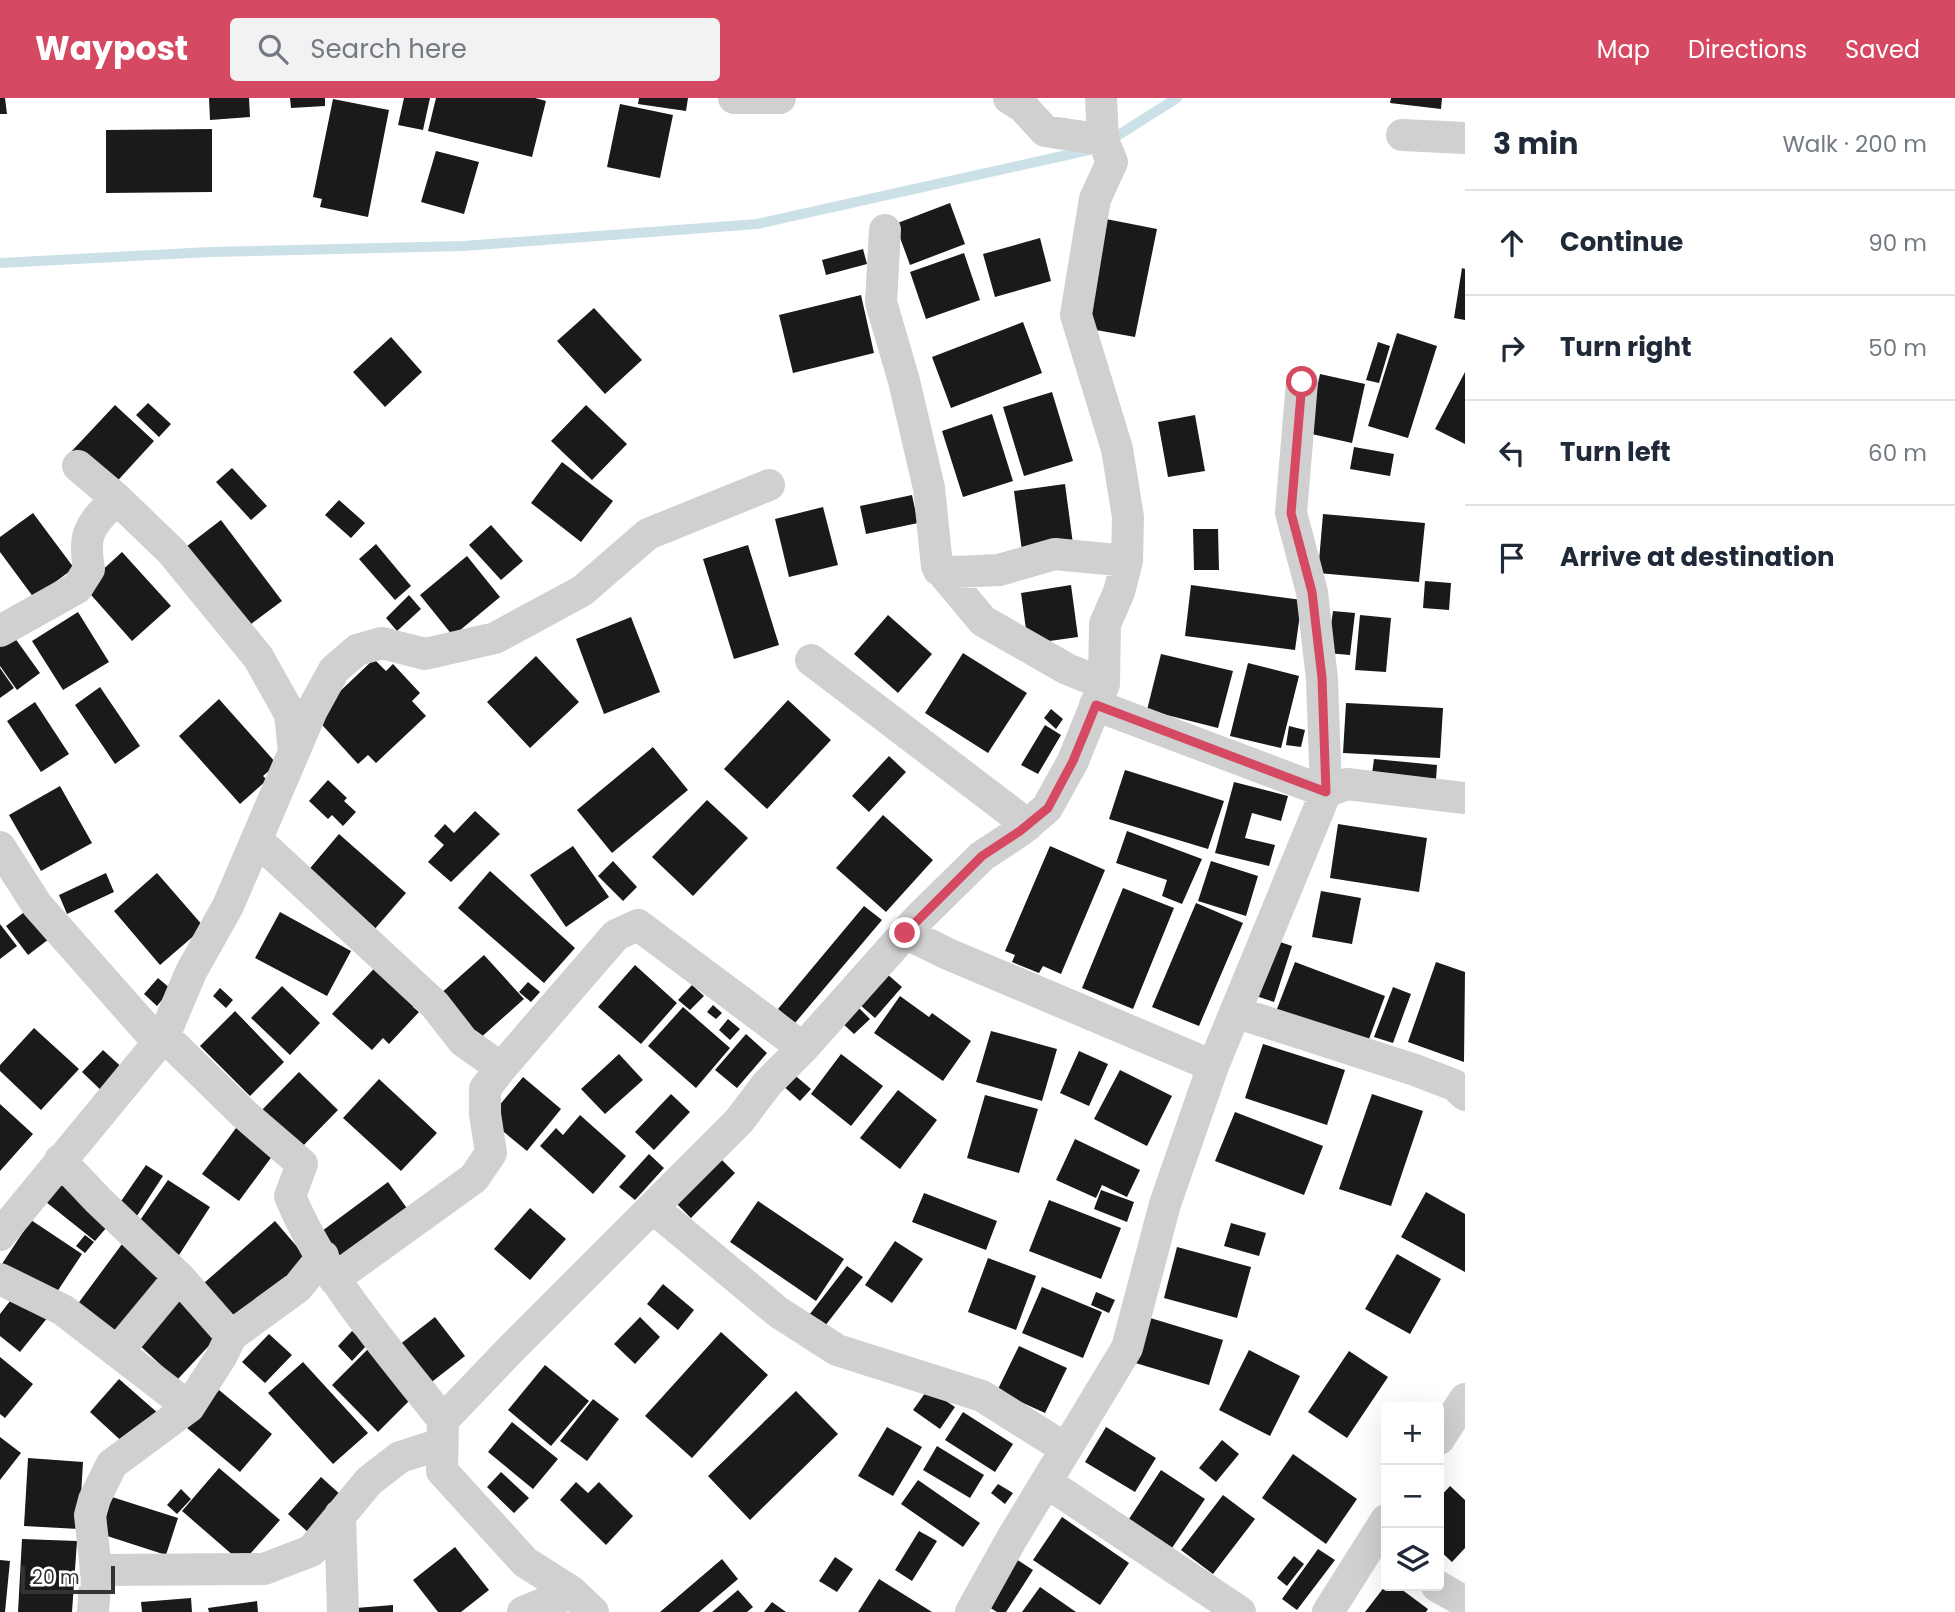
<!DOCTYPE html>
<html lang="en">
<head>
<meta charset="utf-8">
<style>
  :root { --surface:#fff; --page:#f2f2f3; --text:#1f2937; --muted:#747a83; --line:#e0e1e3; --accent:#d54a62 }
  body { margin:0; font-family:Poppins,sans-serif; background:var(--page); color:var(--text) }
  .controls { position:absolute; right:21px; bottom:21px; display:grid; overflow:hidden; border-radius:7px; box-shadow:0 7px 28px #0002 }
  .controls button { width:63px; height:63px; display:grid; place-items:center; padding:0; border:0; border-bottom:2px solid var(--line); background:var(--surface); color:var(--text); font:35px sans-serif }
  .scale { position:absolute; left:21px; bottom:18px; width:94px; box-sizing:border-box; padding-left:7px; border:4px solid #333; border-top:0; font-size:19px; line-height:24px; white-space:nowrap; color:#333; -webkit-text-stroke:5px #fff; paint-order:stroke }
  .stop { position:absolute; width:21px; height:21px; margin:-16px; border:5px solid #d54a62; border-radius:50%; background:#fff }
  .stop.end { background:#d54a62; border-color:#fff; box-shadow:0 2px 7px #0008 }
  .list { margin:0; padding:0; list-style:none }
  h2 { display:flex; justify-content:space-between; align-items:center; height:91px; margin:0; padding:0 28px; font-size:30px }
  h2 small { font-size:23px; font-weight:400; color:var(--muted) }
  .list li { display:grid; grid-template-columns:46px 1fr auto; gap:21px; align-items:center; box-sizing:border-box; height:105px; padding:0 28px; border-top:2px solid var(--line) }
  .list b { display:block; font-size:26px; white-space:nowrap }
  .list em { font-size:23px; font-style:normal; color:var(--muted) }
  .icon { flex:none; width:38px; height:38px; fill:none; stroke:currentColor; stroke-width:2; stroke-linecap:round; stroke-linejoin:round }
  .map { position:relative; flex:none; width:1465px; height:1514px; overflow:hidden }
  header { display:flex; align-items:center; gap:42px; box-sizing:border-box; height:98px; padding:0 35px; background:var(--accent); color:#fff }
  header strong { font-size:33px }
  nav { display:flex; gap:38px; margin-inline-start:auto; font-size:24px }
  .search { width:490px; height:63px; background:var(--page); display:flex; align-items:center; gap:18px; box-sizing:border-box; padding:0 24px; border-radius:7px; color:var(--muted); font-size:26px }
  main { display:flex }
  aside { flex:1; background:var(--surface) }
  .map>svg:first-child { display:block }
</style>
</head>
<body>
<header>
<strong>Waypost</strong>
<div class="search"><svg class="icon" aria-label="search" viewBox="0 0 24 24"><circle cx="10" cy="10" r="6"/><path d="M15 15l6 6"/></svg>Search here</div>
<nav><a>Map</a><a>Directions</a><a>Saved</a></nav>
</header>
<main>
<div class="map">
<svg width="1465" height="1514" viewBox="0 0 1465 1514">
  <rect width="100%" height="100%" fill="#fff"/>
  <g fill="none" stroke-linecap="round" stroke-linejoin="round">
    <path stroke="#cce0e7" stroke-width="10" d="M1109 43 1177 0
      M0 165 210 154 464 148 757 126 1089 52"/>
  </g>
  <path fill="#1a1a1a" d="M0 0H5L7 16H0Z
    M209 0H249L250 19 210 22Z
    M290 0H325V8L291 10Z
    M404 0H430L423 32 398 27Z
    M436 0H535L546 3 532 59 428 33Z
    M639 0H688L686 13 638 6Z
    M1391 0H1442L1441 11 1390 5Z
    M333 1 389 12 368 119 320 109 322 101 313 99Z
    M620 6 673 17 660 80 607 69Z
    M212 31V94L106 95V32Z
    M436 53 479 64 464 116 421 104Z
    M950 105 965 146 910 167 895 126Z
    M1106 121 1157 131 1135 239 1085 230Z
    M1040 140 1051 183 995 199 983 156Z
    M863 151 867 166 826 177 822 162Z
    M964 155 980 202 926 221 910 174Z
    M1462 170 1465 171V222L1454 220Z
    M861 197 874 255 793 275 779 217Z
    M594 210 642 262 605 296 557 243Z
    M1023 224 1042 275 951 310 932 259Z
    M1397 235 1437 248 1408 340 1368 328Z
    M391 239 422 274 385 309 353 274Z
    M1378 244 1390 248 1379 285 1366 282Z
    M1465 274V346L1435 331Z
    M1320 276 1365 286 1352 345 1307 335Z
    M1052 294 1073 363 1024 378 1003 309Z
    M148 305 171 326 159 339 136 317Z
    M115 307 154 343 110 391 70 355Z
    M586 307 627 346 592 382 551 343Z
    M992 316 1013 383 963 399 942 333Z
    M1195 317 1205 373 1168 379 1158 324Z
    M1354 349 1394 356 1390 378 1350 371Z
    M562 364 613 403 581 444 531 405Z
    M232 370 267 408 251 422 216 384Z
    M1065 386 1073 446 1022 453 1014 393Z
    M912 397 918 425 866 436 860 408Z
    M339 402 365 425 351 440 325 417Z
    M823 409 838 467 789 479 775 421Z
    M33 415 74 470 34 500 0 454V439Z
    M1323 416 1425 425 1419 484 1318 475Z
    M221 422 282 503 239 535 178 455Z
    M491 427 523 463 501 482 469 447Z
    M1193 431H1218L1219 472H1194Z
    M376 446 411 488 395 502 359 461Z
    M748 447 779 547 734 561 703 461Z
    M122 454 171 508 132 543 84 489Z
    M467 458 500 499 453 538 420 497Z
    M1425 483 1451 485 1449 512 1423 510Z
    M1071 487 1078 539 1028 546 1021 495Z
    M1191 487 1302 502 1295 552 1185 538Z
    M409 497 421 511 397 533 386 520Z
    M1333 513 1355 515 1350 557 1327 555Z
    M78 514 109 564 63 592 32 543Z
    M888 517 932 556 898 595 854 556Z
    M1360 517 1391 520 1386 574 1355 572Z
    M631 519 660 594 604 616 576 541Z
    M12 536 40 575 17 592 0 568V545Z
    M963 555 1027 595 988 655 925 615Z
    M1161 556 1233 573 1218 630 1147 612Z
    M536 558 579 604 530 650 487 604Z
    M374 561 386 573 393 566 420 595 412 603 426 618 376 665 368 657 358 666 314 618Z
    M1248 565 1299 578 1281 650 1230 638Z
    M0 570 14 590 0 600Z
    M100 589 140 648 115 666 75 607Z
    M219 601 277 666 263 678 267 682 240 706 179 638Z
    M788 602 831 642 767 711 724 671Z
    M35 604 69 656 41 674 7 623Z
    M1346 605 1443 610 1440 660 1343 655Z
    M1051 611 1063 621 1056 631 1044 620Z
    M1045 627 1061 637 1038 676 1021 667Z
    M1289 628 1305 632 1301 649 1286 647Z
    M653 649 688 692 612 755 577 712Z
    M889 658 906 674 869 714 852 698Z
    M1374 661 1437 667 1436 682 1372 676Z
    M1125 672 1224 703 1208 751 1109 721Z
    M328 682 347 700 344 703 356 714 343 728 332 717 328 721 309 703Z
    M1234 684 1288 698 1281 723 1252 715 1245 740 1275 747 1269 768 1215 755Z
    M60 688 92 745 41 773 9 717Z
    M707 702 748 740 693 798 652 759Z
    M475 713 500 736 451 784 428 764 444 747 434 738 445 726 454 735Z
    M883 717 933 762 886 814 836 770Z
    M1338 726 1427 740 1419 794 1330 780Z
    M1127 733 1202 761 1182 806 1162 798 1167 782 1116 765Z
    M339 736 406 795 373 833 306 775Z
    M573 748 609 799 566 829 530 777Z
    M1050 748 1105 772 1061 876 1043 868 1039 875 1012 864 1015 857 1005 853Z
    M613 763 637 789 623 803 598 778Z
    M1211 763 1258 778 1246 818 1198 803Z
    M490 773 575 850 544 885 458 810Z
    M106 775 114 794 67 816 59 797Z
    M157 775 204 829 160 867 114 813Z
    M1123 790 1174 810 1133 911 1082 890Z
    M1321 793 1361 800 1352 846 1312 839Z
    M1196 805 1243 825 1199 928 1152 909Z
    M864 808 882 822 795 925 778 911Z
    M27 812 49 841 28 857 6 828Z
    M280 814 351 853 327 898 255 860Z
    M0 826 17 848 0 861Z
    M1274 842 1292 848 1274 904 1256 898Z
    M484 857 524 901 478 942 438 898Z
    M381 863 421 901 413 909 419 914 389 946 383 940 372 952 332 916Z
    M1295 864 1385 898 1366 949 1275 916Z
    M1436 864 1465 874 1464 964 1408 944Z
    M635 867 677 905 641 946 598 909Z
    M886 875 902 889 875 920 859 906Z
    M158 880 171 891 157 908 144 896Z
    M528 884 540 894 531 904 519 894Z
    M692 887 704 898 690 912 678 902Z
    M282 888 320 925 290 957 251 920Z
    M1393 889 1411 896 1393 945 1374 939Z
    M220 890 233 902 226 910 213 898Z
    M900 898 929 919 932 915 971 943 943 983 874 935Z
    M713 907 722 915 716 921 707 914Z
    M683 909 730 950 696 990 648 948Z
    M858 909 870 921 854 936 841 924Z
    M235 913 284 964 250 998 200 948Z
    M728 921 740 931 730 942 719 932Z
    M34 930 79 971 41 1012 0 973V967Z
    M991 933 1057 951 1042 1003 976 984Z
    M746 936 767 955 737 990 715 972Z
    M1263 946 1345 972 1327 1027 1245 1000Z
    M103 952 128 975 106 997 82 974Z
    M1079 953 1108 966 1089 1008 1060 995Z
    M619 956 643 982 605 1016 581 991Z
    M841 956 883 988 851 1028 811 996Z
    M1120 972 1172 998 1147 1048 1094 1021Z
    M299 974 338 1012 298 1053 260 1014Z
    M791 974 811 991 800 1003 781 986Z
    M523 979 561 1011 527 1053 488 1021Z
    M379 981 437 1035 401 1073 343 1020Z
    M898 992 937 1022 900 1071 860 1040Z
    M671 996 690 1014 654 1052 635 1034Z
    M1372 996 1423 1013 1391 1108 1339 1091Z
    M985 997 1038 1011 1019 1075 967 1060Z
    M0 1006 33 1036 0 1073Z
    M1235 1014 1323 1048 1304 1097 1215 1063Z
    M580 1017 626 1058 593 1096 540 1048 556 1030 563 1037Z
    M239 1026 276 1053 239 1103 202 1076Z
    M1075 1041 1140 1072 1127 1099 1102 1087 1096 1100 1056 1082Z
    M649 1056 664 1070 635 1102 619 1089Z
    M721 1061 735 1075 691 1120 677 1106Z
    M146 1067 163 1078 135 1121 117 1109Z
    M168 1082 210 1109 179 1157 136 1128Z
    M63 1084 112 1123 95 1143 46 1104Z
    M388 1084 409 1113 343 1162 322 1133Z
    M1101 1092 1134 1104 1127 1124 1094 1111Z
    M1426 1094 1465 1116V1174L1401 1139Z
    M924 1095 997 1123 986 1152 912 1124Z
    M1049 1102 1121 1130 1101 1181 1029 1153Z
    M758 1103 844 1161 816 1203 730 1144Z
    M530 1110 566 1141 530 1182 494 1151Z
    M31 1122 82 1156 51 1203 0 1169Z
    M275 1123 311 1165 233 1234 196 1192Z
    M1231 1125 1266 1135 1259 1158 1224 1148Z
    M85 1137 94 1144 85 1155 76 1148Z
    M125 1142 169 1174 122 1239 77 1207Z
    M895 1143 923 1161 892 1205 865 1187Z
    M1177 1149 1251 1169 1237 1220 1164 1200Z
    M1397 1156 1441 1181 1410 1236 1365 1211Z
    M988 1160 1036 1178 1016 1232 968 1214Z
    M847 1168 863 1179 821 1233 806 1221Z
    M663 1186 694 1212 678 1232 647 1206Z
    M1042 1189 1102 1214 1083 1260 1022 1235Z
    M17 1194 48 1219 20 1254 0 1238V1216Z
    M1096 1194 1115 1202 1109 1215 1091 1207Z
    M176 1200 218 1238 177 1282 136 1244Z
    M435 1219 465 1258 424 1290 394 1251Z
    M640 1219 660 1239 635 1266 614 1246Z
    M1147 1219 1223 1242 1209 1287 1132 1264Z
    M352 1233 367 1247 352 1263 338 1248Z
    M721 1234 768 1277 692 1360 645 1318Z
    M269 1236 292 1257 265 1285 242 1264Z
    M1019 1248 1067 1270 1045 1315 997 1293Z
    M368 1251 414 1298 378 1334 332 1287Z
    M1249 1252 1300 1278 1270 1338 1219 1312Z
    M1349 1253 1388 1279 1347 1340 1308 1314Z
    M0 1259 33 1286 5 1320 0 1316Z
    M303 1264 368 1335 333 1366 268 1295Z
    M545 1267 589 1303 551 1348 508 1312Z
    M119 1281 159 1316 129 1350 90 1314Z
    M928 1291 955 1309 940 1331 913 1312Z
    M219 1292 272 1336 240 1374 187 1330Z
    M796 1293 838 1336 750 1422 708 1378Z
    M593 1301 619 1321 587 1363 560 1343Z
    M963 1314 1013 1346 995 1374 945 1342Z
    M512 1324 558 1361 533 1391 488 1354Z
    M887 1329 922 1349 893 1398 858 1378Z
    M1106 1329 1156 1360 1135 1394 1085 1364Z
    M0 1339 21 1355 0 1382Z
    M1222 1342 1239 1356 1216 1384 1199 1370Z
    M937 1348 984 1377 970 1400 923 1372Z
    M1293 1356 1357 1401 1326 1446 1262 1400Z
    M28 1360 83 1364 79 1431 24 1428Z
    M219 1370 280 1422 242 1465 182 1413Z
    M1161 1372 1205 1401 1172 1450 1129 1421Z
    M501 1374 529 1400 514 1415 487 1389Z
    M321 1379 342 1398 309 1435 288 1416Z
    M918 1382 980 1425 963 1449 901 1406Z
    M576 1384 588 1395 599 1384 633 1418 606 1447 560 1402Z
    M998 1386 1013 1395 1005 1406 991 1395Z
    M1450 1388 1465 1402V1450L1452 1464 1439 1452V1400Z
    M181 1391 191 1401 177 1416 167 1407Z
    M1223 1397 1255 1421 1213 1476 1181 1452Z
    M112 1399 178 1420 166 1457 101 1436Z
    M1062 1419 1129 1465 1100 1507 1033 1462Z
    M919 1433 937 1443 912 1483 895 1472Z
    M22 1441 77 1443 72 1514H18Z
    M455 1449 489 1492 461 1514H438L413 1482Z
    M1318 1451 1335 1462 1297 1512 1282 1501Z
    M1294 1458 1304 1466 1287 1488 1277 1480Z
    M835 1459 853 1471 837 1494 819 1483Z
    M1013 1459 1033 1472 1006 1514H997L984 1506Z
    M722 1461 738 1481 699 1514H660Z
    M0 1462 10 1463 5 1514H0Z
    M879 1481 932 1514H858Z
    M1385 1488H1397L1428 1511 1426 1514H1365Z
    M1040 1489 1076 1514H1022Z
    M738 1492 753 1509 747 1514H712Z
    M191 1500 192 1514H142L141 1504Z
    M257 1503 258 1514H209L208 1510Z
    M772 1504 786 1514H764Z
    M393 1507V1514H356V1510Z"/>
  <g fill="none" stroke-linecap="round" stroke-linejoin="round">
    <path stroke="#d0d0d0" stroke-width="32" d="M734 0H780
      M1009 0 1023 9 1045 33 1103 42
      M1402 37 1465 40
      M885 132 881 204 904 283 929 390 937 468 983 523 1067 571 1104 586
      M78 368 116 400 172 454 258 559 290 616 294 654
      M939 472 956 474 999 472 1055 456 1127 463
      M0 533 77 490 89 471C82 432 92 427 116 400
      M811 562 1028 727
      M1095 607 1326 694 1347 686 1465 700
      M258 743 435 907 463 943 501 970
      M0 749 37 807 158 944
      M905 835 948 856 1213 968
      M1235 914 1415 972 1454 987 1465 997
      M164 938 244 1016 302 1066 290 1098C323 1179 389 1253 443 1322
      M60 1062 99 1103 179 1179 231 1238
      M653 1110 778 1214 837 1252 982 1298 1066 1351
      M0 1137 164 938 191 874 228 808 312 612 334 572 357 552 382 545 425 556 495 540 582 493 648 436 769 387
      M0 1181 63 1212 189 1309
      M334 1181 474 1080 491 1055 485 1016V991L501 970 616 837 638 827 803 950
      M117 1254 179 1179
      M1439 1341 1465 1301
      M1046 1384 1240 1514
      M340 1417 343 1514
      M96 1472 264 1471 311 1453 369 1383 400 1359 441 1346
      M1437 1488 1465 1504
      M93 1514 96 1472 90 1417 94 1402 112 1366 189 1309 221 1259 231 1238 298 1189 323 1158
      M523 1514 572 1494
      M593 1514 572 1494 525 1464 442 1373 443 1322 511 1251 739 1023 767 986 803 950 918 821 982 758 1020 733 1047 710 1073 663 1104 586 1105 526 1119 494 1127 463 1128 419 1117 351 1076 217 1095 101 1112 64 1103 42 1101 0
      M971 1514 1011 1442 1127 1250 1165 1106 1213 968 1326 694 1322 581 1312 494 1291 415 1302 284
      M1328 1514 1386 1422"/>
  </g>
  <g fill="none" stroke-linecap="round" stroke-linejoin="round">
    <path stroke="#d54a62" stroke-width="9" d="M905 835 982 758 1020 733 1048 710 1073 663 1096 607 1326 694 1322 580 1312 494 1291 415 1302 284"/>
  </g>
</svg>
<div class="controls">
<button>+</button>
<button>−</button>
<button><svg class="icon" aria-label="layers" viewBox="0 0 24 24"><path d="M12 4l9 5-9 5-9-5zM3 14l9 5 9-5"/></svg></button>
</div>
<div class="scale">20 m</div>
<div class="stop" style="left:1302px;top:284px"></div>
<div class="stop end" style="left:905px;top:835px"></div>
</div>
<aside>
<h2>3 min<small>Walk · 200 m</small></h2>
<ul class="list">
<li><svg class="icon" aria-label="ahead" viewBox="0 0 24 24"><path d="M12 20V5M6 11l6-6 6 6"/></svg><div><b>Continue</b></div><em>90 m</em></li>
<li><svg class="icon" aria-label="right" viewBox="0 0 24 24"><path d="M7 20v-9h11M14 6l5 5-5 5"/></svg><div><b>Turn right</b></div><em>50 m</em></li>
<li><svg class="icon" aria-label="left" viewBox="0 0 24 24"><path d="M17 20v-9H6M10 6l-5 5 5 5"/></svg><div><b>Turn left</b></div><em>60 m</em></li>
<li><svg class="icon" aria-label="arrive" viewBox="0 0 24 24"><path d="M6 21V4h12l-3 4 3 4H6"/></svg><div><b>Arrive at destination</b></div></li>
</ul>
</aside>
</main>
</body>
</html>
